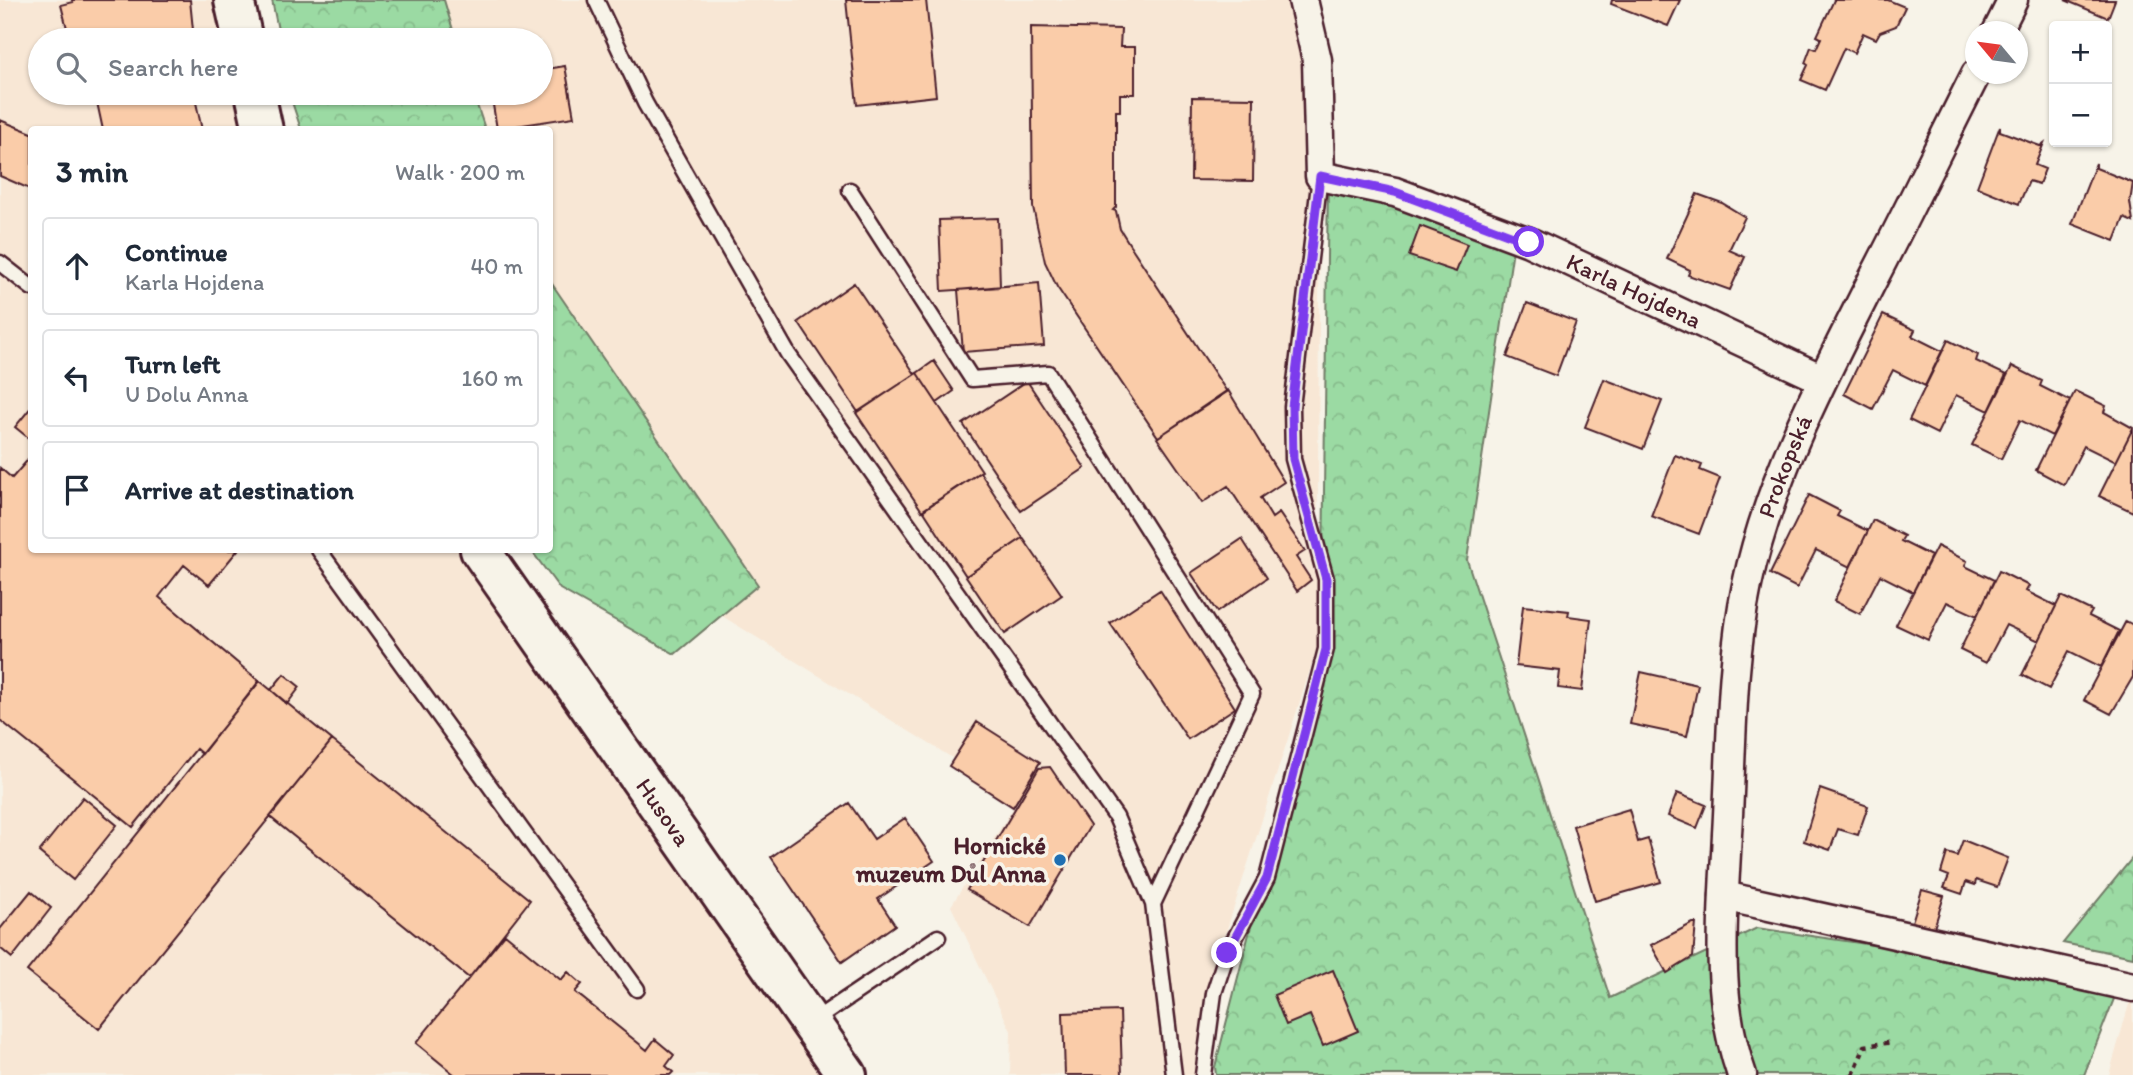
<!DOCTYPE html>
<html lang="en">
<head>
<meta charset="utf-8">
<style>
  :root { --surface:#fff; --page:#f2f2f3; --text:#1f2937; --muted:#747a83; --line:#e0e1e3 }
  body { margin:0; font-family:Itim,sans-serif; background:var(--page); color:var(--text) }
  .controls { position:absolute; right:21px; top:21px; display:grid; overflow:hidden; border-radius:7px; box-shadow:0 2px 5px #0004 }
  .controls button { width:63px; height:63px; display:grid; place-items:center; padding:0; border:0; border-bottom:2px solid var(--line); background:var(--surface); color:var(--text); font:35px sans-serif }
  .compass { position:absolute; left:1965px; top:21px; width:63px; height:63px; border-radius:50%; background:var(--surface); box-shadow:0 2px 5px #0004; rotate:299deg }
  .stop { position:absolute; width:21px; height:21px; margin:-16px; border:5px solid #7c3aed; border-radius:50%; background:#fff }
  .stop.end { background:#7c3aed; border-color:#fff; box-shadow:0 2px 7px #0008 }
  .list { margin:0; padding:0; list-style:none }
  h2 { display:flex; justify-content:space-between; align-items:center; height:91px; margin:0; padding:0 28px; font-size:30px }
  h2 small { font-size:23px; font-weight:400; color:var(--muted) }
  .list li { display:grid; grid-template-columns:46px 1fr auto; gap:21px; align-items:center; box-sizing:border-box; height:98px; margin:0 14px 14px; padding:0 14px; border:2px solid var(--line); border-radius:7px }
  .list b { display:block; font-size:26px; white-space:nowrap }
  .list p { margin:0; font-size:23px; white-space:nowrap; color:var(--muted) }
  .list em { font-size:23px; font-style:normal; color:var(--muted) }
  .icon { flex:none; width:38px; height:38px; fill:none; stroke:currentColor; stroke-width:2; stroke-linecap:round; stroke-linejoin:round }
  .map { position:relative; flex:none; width:2133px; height:1075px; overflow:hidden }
  .search { position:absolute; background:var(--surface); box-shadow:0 2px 5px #0004; left:28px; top:28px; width:525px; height:77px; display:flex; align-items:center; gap:18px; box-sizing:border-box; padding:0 24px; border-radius:38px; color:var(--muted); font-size:26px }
  .panel { position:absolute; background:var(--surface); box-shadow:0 2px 5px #0004; left:28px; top:126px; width:525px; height:427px; border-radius:7px }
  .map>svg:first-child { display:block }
</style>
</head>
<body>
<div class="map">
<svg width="2133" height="1075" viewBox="0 0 2133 1075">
  <defs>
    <pattern id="forest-crowns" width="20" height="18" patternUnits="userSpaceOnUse" patternTransform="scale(1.75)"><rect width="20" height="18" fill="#9bdaa3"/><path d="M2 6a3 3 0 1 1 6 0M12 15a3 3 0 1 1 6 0" fill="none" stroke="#87bb8c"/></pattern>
  </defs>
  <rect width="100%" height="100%" fill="#f7f3e8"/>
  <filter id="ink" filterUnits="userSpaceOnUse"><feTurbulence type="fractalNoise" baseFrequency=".0143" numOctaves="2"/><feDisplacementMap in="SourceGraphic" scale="14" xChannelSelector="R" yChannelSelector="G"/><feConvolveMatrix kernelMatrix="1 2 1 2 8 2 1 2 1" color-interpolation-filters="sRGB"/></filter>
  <g filter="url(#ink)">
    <path fill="#f8e7d5" d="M0 0H215L225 40H40V93H238L247 129 32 130V550H480L845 1075H0Z
      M341 0H1290L1306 59 1320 148 1317 648 1211 979 1197 1075H1010L1011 1031 951 906 1019 799 657 576 550 441V130L372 129 363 93H541V40H351Z
      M2133 990V1075H2109Z"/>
    <path fill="url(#forest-crowns)" stroke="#727c67" stroke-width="2" d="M272 0H444L456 40H280Z
      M289 93H473L485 129H301Z
      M1328 179 1514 242 1467 560 1610 998 1757 928 2121 981 2084 1075H1216L1215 1067 1322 648Z
      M550 281 758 585 675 654 560 589 531 550H550Z
      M2133 857V957L2063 943Z"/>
    <path fill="#facca9" stroke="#4a1f2b" stroke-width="2" d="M72 0H190L194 40H70L61 5 73 2Z
      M846 0H926L936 96 857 105Z
      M1612 0H1680L1668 26 1611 4Z
      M1834 0H1888L1905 7 1896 26 1880 32 1876 39 1863 33 1854 53 1844 48 1825 90 1801 80 1808 65 1805 63 1811 47 1816 49 1821 38 1817 36Z
      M2065 0H2115L2108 18Z
      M1031 27 1121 29 1120 47H1135V94H1120V111H1116V207L1113 210 1116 211 1120 229 1130 245 1227 392 1158 437 1057 287 1045 262 1033 207Z
      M565 66 574 117 497 129 491 93H541V70Z
      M95 93H194L202 130H103Z
      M1192 97 1254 98 1253 181 1191 180Z
      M0 120 32 133V190L0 176Z
      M2000 126V131L2040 146 2044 143 2035 165 2045 169 2039 184 2029 181 2019 204 1977 187Z
      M2096 163V168L2133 183 2130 202 2133 222 2124 218 2115 241 2072 224Z
      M1697 194 1722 203 1745 217 1729 250 1745 257 1730 290 1688 275 1690 270 1667 259Z
      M998 218 1000 287 942 291 939 220Z
      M1420 226 1467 244 1456 272 1409 256Z
      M854 283 915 374 858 412 798 322Z
      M1039 283 1044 346 963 352 958 290Z
      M1527 303 1576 322 1556 376 1507 357Z
      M1883 315 1915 330 1912 336 1942 351 1925 386 1893 370 1873 409 1844 394Z
      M1948 340 1978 355 1976 361 2006 375 1989 411 1956 395 1937 434 1909 420Z
      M934 361 954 391 937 403 917 373Z
      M2012 366 2042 381 2040 386 2070 401 2052 436 2020 420 2001 459 1972 445Z
      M917 373 982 471 922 511 856 413Z
      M1604 379 1662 401 1643 449 1585 427Z
      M1027 381 1085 468 1021 511 963 424Z
      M1228 390 1284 482 1260 498 1272 518 1279 513 1305 551 1296 557 1311 580 1297 591 1228 486 1202 503 1157 438Z
      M2075 391 2106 406 2104 412 2133 428 2116 462 2084 446 2064 485 2036 470Z
      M32 406V441L15 427Z
      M2133 428V512L2099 496Z
      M32 455V550H238L209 585 184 565 159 597 259 681 202 754 196 749 133 827 0 720V468L12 478Z
      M1675 455 1702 465 1700 470 1720 478 1699 534 1651 516Z
      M980 472 1023 538 966 576 923 510Z
      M1809 495 1840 511 1837 516 1868 531 1850 567 1816 550 1797 588 1770 574Z
      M1873 520 1904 536 1901 541 1931 556 1913 592 1880 575 1860 614 1834 601Z
      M1023 538 1062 595 1005 634 966 576Z
      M1242 539 1267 578 1217 612 1191 573Z
      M1937 546 1967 561 1965 566 1994 580 1977 616 1947 602 1928 640 1896 625Z
      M1999 571 2029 586 2026 591 2056 606 2039 641 2006 625 1986 663 1960 650Z
      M1160 590 1235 708 1188 739 1110 623Z
      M2061 596 2092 611 2089 616 2119 631 2101 667 2069 651 2049 689 2022 675Z
      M1523 606 1569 611 1568 616 1591 619 1582 691 1558 688 1560 671 1516 666Z
      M2126 621 2133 625V677L2111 714 2084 700Z
      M1641 672 1698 685 1687 736 1630 724Z
      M284 674 300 687 287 704 271 690Z
      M260 681 332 740 99 1029 27 971Z
      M977 722 1040 762 1013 807 949 766Z
      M332 740 530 900 469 978 270 817Z
      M1050 767 1090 826 1030 927 967 890 1039 768Z
      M1820 789 1868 806 1858 835 1838 829 1830 850 1804 841Z
      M1677 793 1706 805 1697 828 1668 816Z
      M83 797 117 825 73 880 39 852Z
      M849 803 874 839 905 818 934 861 878 899 895 925 842 962 771 857Z
      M1629 809 1638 842 1648 839 1661 882 1595 901 1573 826Z
      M1963 840 2008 858 1997 887 1976 880 1975 885 1966 882 1962 894 1944 888 1949 876 1941 873 1947 853 1957 856Z
      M1922 890 1944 896 1934 928 1912 922Z
      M31 891 51 908 12 958 0 948V929Z
      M1693 923H1696L1693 957 1667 973 1651 945Z
      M505 934 561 980 568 972 582 984 575 992 647 1050 655 1039 674 1055 666 1066 673 1072 670 1075H455L416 1043Z
      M1333 970 1358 1031 1323 1046 1310 1015 1286 1025 1274 995Z
      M1120 1011 1122 1075H1065L1063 1013Z"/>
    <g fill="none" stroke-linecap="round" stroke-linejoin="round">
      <defs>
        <path id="lane" d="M596 0 645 103 788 354 1116 817 1153 904 1174 1075
          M850 190 972 379 1048 373 1252 694 1153 904
          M0 263 32 288
          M319 550 637 989
          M812 1022 938 937
          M1203 1075 1214 993 1227 953 1267 878 1326 649V579L1293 459 1292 407 1320 176"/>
        <g id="street">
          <path id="s1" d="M1303 0 1317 60 1320 176 1395 192 1529 242 1822 379"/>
          <path d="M1997 32 2013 0"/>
          <path d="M1724 896 2133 987"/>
          <path id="s2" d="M1742 1075C1714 996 1723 917 1727 834 1732 752 1730 666 1747 585 1769 479 1825 374 1874 277 1909 210 1942 141 1976 74"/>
        </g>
        <g id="primary">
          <path d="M234 0 243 40"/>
          <path d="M255 93 263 130"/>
          <path id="s3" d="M480 550 847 1075"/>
        </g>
      </defs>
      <use href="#lane" stroke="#4a1f2b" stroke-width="19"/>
      <use href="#street" stroke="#4a1f2b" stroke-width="33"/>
      <use href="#primary" stroke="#4a1f2b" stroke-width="44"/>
      <path stroke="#4a1f2b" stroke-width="4.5" stroke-dasharray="5 5" stroke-linecap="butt" d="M1853 1075 1865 1046 1893 1042"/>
      <use href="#lane" stroke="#f7f3e8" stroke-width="14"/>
      <use href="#street" stroke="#f7f3e8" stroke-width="28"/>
      <use href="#primary" stroke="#f7f3e8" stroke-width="38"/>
    </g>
  </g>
  <g fill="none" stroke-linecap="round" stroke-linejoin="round" filter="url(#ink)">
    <path stroke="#7c3aed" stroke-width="9" d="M1227 953 1267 878 1326 649V579L1293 459 1292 407 1320 176 1395 192 1529 242"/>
  </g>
  <circle fill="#1f6fb2" stroke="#f7f3e8" stroke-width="2.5" cx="1060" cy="860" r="7"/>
  <g text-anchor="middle" stroke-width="7" stroke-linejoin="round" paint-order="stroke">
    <g font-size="24" fill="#4a1f2b" stroke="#f7f3e8">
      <text dy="8" stroke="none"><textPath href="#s1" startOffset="513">Karla Hojdena</textPath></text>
      <text dy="8" stroke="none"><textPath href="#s2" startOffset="618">Prokopská</textPath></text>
      <text dy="8" stroke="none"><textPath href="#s3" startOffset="320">Husova</textPath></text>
    </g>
    <g font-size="24" font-weight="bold" fill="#4a1f2b" stroke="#f7f3e8" text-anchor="end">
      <text x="1046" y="854">Hornické<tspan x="1046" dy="28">muzeum Důl Anna</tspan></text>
    </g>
  </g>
</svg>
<div class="controls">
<button>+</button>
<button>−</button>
</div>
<svg class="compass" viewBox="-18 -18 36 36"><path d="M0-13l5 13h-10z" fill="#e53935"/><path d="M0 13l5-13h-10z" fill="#747a83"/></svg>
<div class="stop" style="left:1529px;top:242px"></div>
<div class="stop end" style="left:1227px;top:953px"></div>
<div class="search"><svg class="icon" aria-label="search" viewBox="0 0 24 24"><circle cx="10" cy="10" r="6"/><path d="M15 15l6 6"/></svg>Search here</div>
<section class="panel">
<h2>3 min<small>Walk · 200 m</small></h2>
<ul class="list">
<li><svg class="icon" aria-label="ahead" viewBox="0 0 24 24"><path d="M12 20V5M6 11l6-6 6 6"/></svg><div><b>Continue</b><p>Karla Hojdena</p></div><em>40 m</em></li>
<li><svg class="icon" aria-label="left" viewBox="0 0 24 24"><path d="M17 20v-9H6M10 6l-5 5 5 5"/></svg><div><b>Turn left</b><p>U Dolu Anna</p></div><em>160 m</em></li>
<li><svg class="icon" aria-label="arrive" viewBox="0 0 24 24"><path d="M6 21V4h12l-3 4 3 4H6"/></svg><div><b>Arrive at destination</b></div></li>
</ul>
</section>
</div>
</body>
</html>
